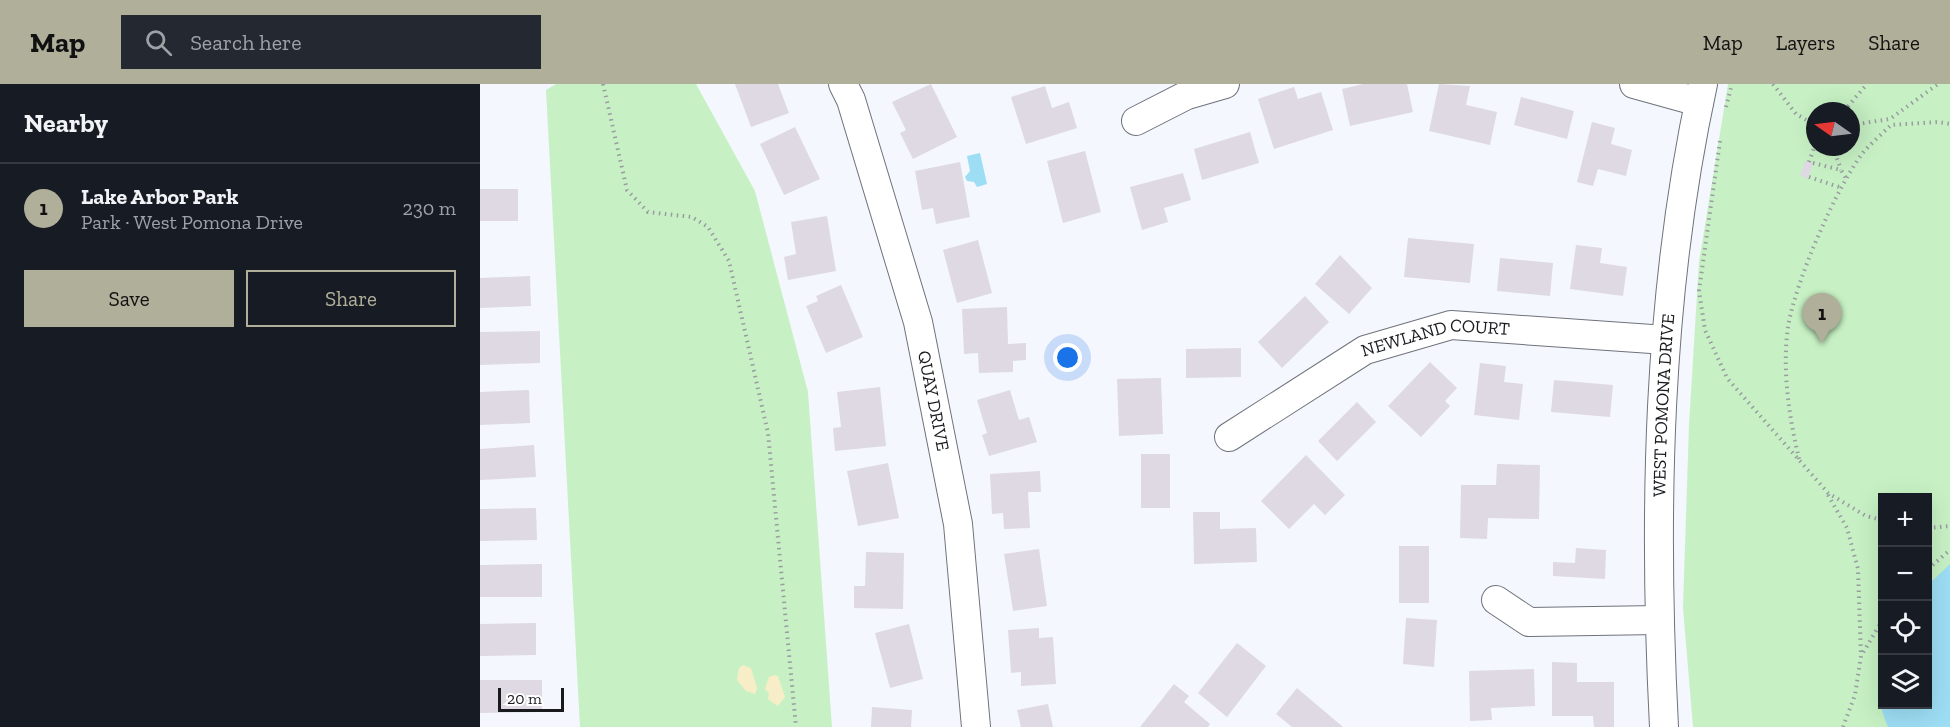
<!DOCTYPE html>
<html lang="en">
<head>
<meta charset="utf-8">
<style>
  :root { --surface:#171b24; --page:#242831; --text:#f1f3f6; --muted:#9ea1a6; --line:#363941; --accent:#b0af99 }
  body { margin:0; font-family:"Zilla Slab",serif; background:var(--page); color:var(--text) }
  .controls { position:absolute; right:18px; bottom:18px; display:grid; overflow:hidden; border-radius:0px; box-shadow:0 6px 24px #0002 }
  .controls button { width:54px; height:54px; display:grid; place-items:center; padding:0; border:0; border-bottom:2px solid var(--line); background:var(--surface); color:var(--text); font:30px sans-serif }
  .compass { position:absolute; left:1326px; top:18px; width:54px; height:54px; border-radius:50%; background:var(--surface); box-shadow:0 6px 24px #0002; rotate:284deg }
  .scale { position:absolute; left:18px; bottom:15px; width:66px; box-sizing:border-box; padding-left:6px; border:3px solid #181a1e; border-top:0; font-size:16px; line-height:21px; white-space:nowrap; color:#181a1e; -webkit-text-stroke:4px #fff; paint-order:stroke }
  .you { position:absolute; left:588px; top:274px; width:21px; height:21px; margin:-15px; border:4px solid #fff; border-radius:50%; background:#1a73e8; box-shadow:0 0 0 9px #1a73e833 }
  .badge { display:grid; place-items:center; width:39px; height:39px; border-radius:50%; background:var(--accent); color:#111; font-size:20px; font-weight:700 }
  .pin { position:absolute; translate:-50% -50px; filter:drop-shadow(0 2px 3px #0008) }
  .pin::after { content:''; position:absolute; top:32px; width:21px; height:18px; background:inherit; clip-path:polygon(0 0,100% 0,50% 100%) }
  .list { margin:0; padding:0; list-style:none }
  h2 { display:flex; justify-content:space-between; align-items:center; height:78px; margin:0; padding:0 24px; font-size:26px }
  h2 small { font-size:20px; font-weight:400; color:var(--muted) }
  .list li { display:grid; grid-template-columns:39px 1fr auto; gap:18px; align-items:center; box-sizing:border-box; height:90px; padding:0 24px; border-top:2px solid var(--line) }
  .list b { display:block; font-size:22px; white-space:nowrap }
  .list p { margin:0; font-size:20px; white-space:nowrap; color:var(--muted) }
  .list em { font-size:20px; font-style:normal; color:var(--muted) }
  .actions { display:flex; gap:12px; padding:18px 24px }
  .actions a { flex:1; padding:14px 0; border:2px solid var(--accent); border-radius:0px; text-align:center; font-size:21px; color:var(--accent) }
  .actions .main { background:var(--accent); color:#111 }
  .icon { flex:none; width:33px; height:33px; fill:none; stroke:currentColor; stroke-width:2; stroke-linecap:round; stroke-linejoin:round }
  .map { position:relative; flex:none; width:1470px; height:643px; overflow:hidden }
  header { display:flex; align-items:center; gap:36px; box-sizing:border-box; height:84px; padding:0 30px; background:var(--accent); color:#111 }
  header strong { font-size:28px }
  nav { display:flex; gap:33px; margin-inline-start:auto; font-size:21px }
  .search { width:420px; height:54px; background:var(--page); display:flex; align-items:center; gap:15px; box-sizing:border-box; padding:0 21px; border-radius:0px; color:var(--muted); font-size:22px }
  main { display:flex }
  aside { flex:1; background:var(--surface) }
  .map>svg:first-child { display:block }
</style>
</head>
<body>
<header>
<strong>Map</strong>
<div class="search"><svg class="icon" aria-label="search" viewBox="0 0 24 24"><circle cx="10" cy="10" r="6"/><path d="M15 15l6 6"/></svg>Search here</div>
<nav><a>Map</a><a>Layers</a><a>Share</a></nav>
</header>
<main>
<aside>
<h2>Nearby<small></small></h2>
<ul class="list">
<li><span class="badge">1</span><div><b>Lake Arbor Park</b><p>Park · West Pomona Drive</p></div><em>230 m</em></li>
</ul>
<div class="actions"><a class="main">Save</a><a>Share</a></div>
</aside>
<div class="map">
<svg width="1470" height="643" viewBox="0 0 1470 643">
  <rect width="100%" height="100%" fill="#f4f7fe"/>
  <path fill="#c7f1c4" fill-rule="evenodd" d="M76 0H216L275 107 328 308 352 643H100L66 6Z
    M1248 0H1470V643H1213L1203 524 1209 340 1219 178ZM1335 27H1371V63H1335ZM1402 414H1448V620H1402Z"/>
  <path fill="#f7eec8" d="M263 581 271 584 277 604 275 610 266 607 257 596 259 584Z
    M294 591 298 592 305 613 298 622 288 615 289 609 285 605 289 593Z"/>
  <path fill="#9ddef5" d="M500 69 507 100 497 103 494 98 487 97 485 93 490 87 487 72Z
    M1470 480V643H1408C1399 623 1397 604 1402 582V620H1448V501Z"/>
  <path fill="#ded9e3" d="M255 0H298L309 29 271 43Z
    M451 0 477 53 433 75 420 49 426 46 412 18Z
    M883 0H927L933 28 870 42 862 5Z
    M959 0 990 2 986 21 1017 28 1010 61 949 47Z
    M565 2 572 24 589 18 597 44 546 60 531 13Z
    M814 3 818 15 841 8 853 46 794 65 778 15Z
    M1041 13 1094 27 1087 55 1034 41Z
    M1112 38 1135 44 1131 60 1152 66 1146 92 1118 85 1113 102 1097 98Z
    M315 43 340 95 304 111 280 60Z
    M770 48 779 79 722 96 714 65Z
    M605 67 621 128 583 139 567 77Z
    M1325 77 1333 79 1328 95 1320 91Z
    M480 78 490 133 456 140 453 124 442 126 435 87Z
    M703 89 711 116 684 124 688 138 662 146 650 103Z
    M0 105H38V137H0Z
    M347 132 356 187 308 196 304 173 316 170 311 138Z
    M928 154 994 160 990 199 924 193Z
    M498 156 512 209 477 219 463 166Z
    M1096 161 1122 164 1120 179 1147 183 1143 212 1090 205Z
    M860 171 892 204 869 230 835 200Z
    M1020 174 1073 179 1070 212 1017 207Z
    M50 192 51 222 0 224V194Z
    M361 201 383 253 346 269 326 222 338 217 336 212Z
    M825 212 849 238 802 284 778 258Z
    M527 223 528 260 546 259V276L533 277V288L499 289 498 269 484 270 482 225Z
    M60 247V279L0 281V248Z
    M761 264V293L706 294V265Z
    M950 278 977 304 965 317 970 322 941 353 908 322Z
    M1000 279 1026 282 1024 298 1043 300 1039 336 994 331Z
    M681 294 683 350 639 352 637 295Z
    M1074 296 1133 301 1130 333 1071 328Z
    M400 303 406 362 355 367 353 344 361 343 357 308Z
    M49 306 50 339 0 341V308Z
    M530 306 539 336 549 333 557 358 509 372 502 351 507 349 497 316Z
    M877 318 896 338 857 377 838 357Z
    M54 361 56 393 0 396V365Z
    M661 370H690V424H661Z
    M826 371 865 411 845 431 834 420 809 445 781 417Z
    M408 379 419 434 378 442 367 387Z
    M1017 380 1060 381 1059 435 1008 434 1007 455 980 454 981 401H1016Z
    M560 387 561 408H548L550 444 524 445 523 429 512 430 510 390Z
    M56 424 57 456 0 457V425Z
    M713 428H740V445L776 444 777 478 714 480Z
    M919 462H949V519H919Z
    M1096 464 1126 466 1125 495 1073 492V478L1095 479Z
    M559 465 567 522 533 527 524 470Z
    M386 468 424 469 423 525 374 524V502H385Z
    M62 480V513H0V481Z
    M926 534 957 536 954 583 923 580Z
    M56 539V571L0 572V540Z
    M429 540 443 595 410 604 395 549Z
    M559 544V554L573 553 576 600 541 602V588L531 589 528 546Z
    M757 559 786 582 747 633 718 609Z
    M1072 578 1097 579V598H1134V643H1114L1113 632H1072Z
    M1054 585 1055 622 1011 624 1012 636 990 637 989 587Z
    M0 596H62V628L0 629Z
    M694 600 709 612 704 618 730 640 728 643H660Z
    M817 604 863 643H812L796 630Z
    M568 620 573 643H541L537 626Z
    M392 623 432 626 431 643H391Z"/>
  <g fill="none" stroke-linecap="round" stroke-linejoin="round">
    <defs>
      <g id="minor">
        <path id="s1" d="M363 0 371 16 438 238 478 440 496 643"/>
        <path d="M1154 0 1219 18"/>
        <path d="M656 37 707 11 745 0"/>
        <path id="s2" d="M749 353 885 266 971 241 1186 256"/>
        <path d="M1016 516 1049 538 1179 536"/>
        <path id="s3" d="M1184 643C1173 429 1177 211 1223 0"/>
      </g>
    </defs>
    <use href="#minor" stroke="#6e737b" stroke-width="30"/>
    <path stroke="#999ca1" stroke-width="4" stroke-dasharray="1.5 4.5" stroke-linecap="butt" d="M123 0 147 106 168 128 212 133 228 143 249 177 288 349 316 643
      M1293 0 1316 30 1335 41
      M1246 23 1252 0
      M1364 27 1387 0
      M1371 41 1410 35 1458 0
      M1240 57 1219 207 1225 246 1247 294 1348 409 1386 432 1402 436
      M1353 63 1361 86
      M1329 78 1335 61
      M1333 79 1361 86 1367 96
      M1329 93 1362 104
      M1319 375C1309 332 1302 287 1308 243 1315 199 1355 106 1382 70 1390 60 1402 50 1411 41L1458 38 1470 40
      M1348 411 1367 444 1378 485 1381 572
      M1448 444 1470 442
      M1448 485 1470 466
      M1363 643 1375 611 1381 572 1402 537"/>
    <use href="#minor" stroke="#fff" stroke-width="28"/>
  </g>
  <g text-anchor="middle" stroke-width="5" stroke-linejoin="round" paint-order="stroke">
    <g font-size="18" fill="#181a1e" stroke="#fff">
      <text dy="6" stroke="none"><textPath href="#s2" startOffset="234">NEWLAND COURT</textPath></text>
      <text dy="6" stroke="none"><textPath href="#s1" startOffset="330">QUAY DRIVE</textPath></text>
      <text dy="6" stroke="none"><textPath href="#s3" startOffset="322">WEST POMONA DRIVE</textPath></text>
    </g>
  </g>
</svg>
<div class="controls">
<button>+</button>
<button>−</button>
<button><svg class="icon" aria-label="locate" viewBox="0 0 24 24"><circle cx="12" cy="12" r="6"/><path d="M12 2v4M12 18v4M2 12h4M18 12h4"/></svg></button>
<button><svg class="icon" aria-label="layers" viewBox="0 0 24 24"><path d="M12 4l9 5-9 5-9-5zM3 14l9 5 9-5"/></svg></button>
</div>
<svg class="compass" viewBox="-18 -18 36 36"><path d="M0-13l5 13h-10z" fill="#e53935"/><path d="M0 13l5-13h-10z" fill="#9ea1a6"/></svg>
<div class="scale">20 m</div>
<div class="you"></div>
<div class="pin badge" style="left:1342px;top:259px">1</div>
</div>
</main>
</body>
</html>
